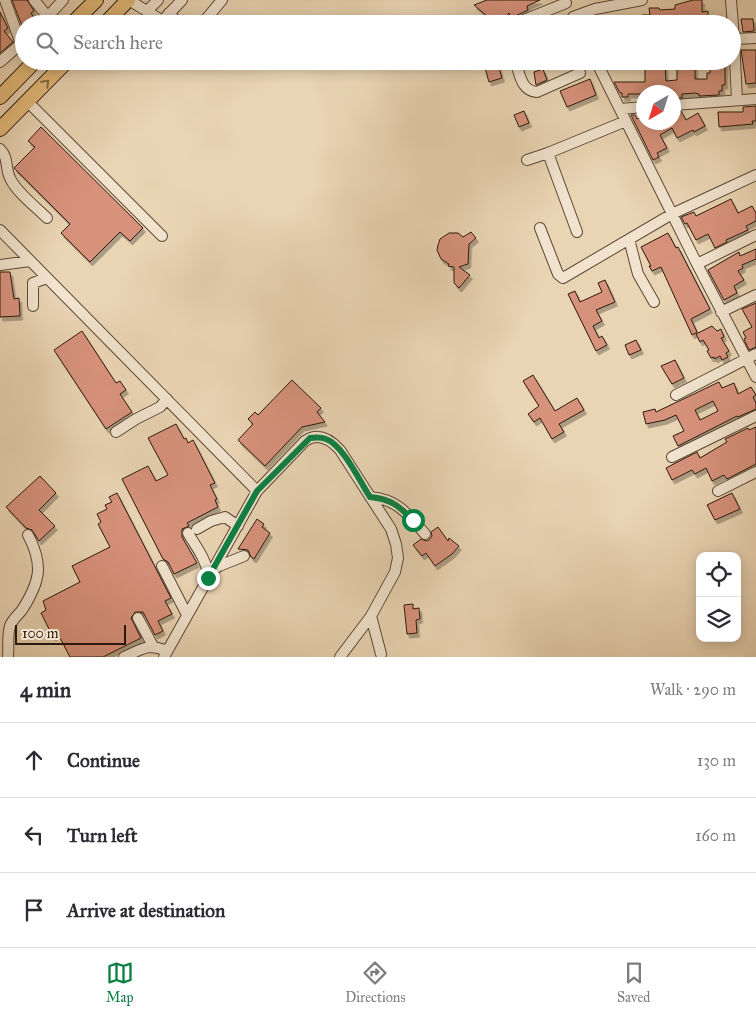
<!DOCTYPE html>
<html lang="en">
<head>
<meta charset="utf-8">
<style>
  :root { --surface:#fff; --page:#f2f2f3; --text:#2b2b33; --muted:#7c7c81; --line:#e1e1e2; --accent:#0b8043 }
  body { margin:0; font-family:"IM FELL Great Primer",serif; background:var(--page); color:var(--text) }
  .controls { position:absolute; right:15px; bottom:15px; display:grid; overflow:hidden; border-radius:10px; box-shadow:0 2px 12px #0003 }
  .controls button { width:45px; height:45px; display:grid; place-items:center; padding:0; border:0; border-bottom:1px solid var(--line); background:var(--surface); color:var(--text); font:25px sans-serif }
  .compass { position:absolute; left:636px; top:85px; width:45px; height:45px; border-radius:50%; background:var(--surface); box-shadow:0 2px 12px #0003; rotate:219deg }
  .scale { position:absolute; left:15px; bottom:12px; width:111px; box-sizing:border-box; padding-left:5px; border:2px solid #2c190d; border-top:0; font-size:14px; line-height:18px; white-space:nowrap; color:#2c190d; -webkit-text-stroke:4px #f1e3ce; paint-order:stroke }
  .stop { position:absolute; width:15px; height:15px; margin:-11px; border:4px solid #0b8043; border-radius:50%; background:#fff }
  .stop.end { background:#0b8043; border-color:#fff; box-shadow:0 1px 5px #0008 }
  .list { margin:0; padding:0; list-style:none }
  h2 { display:flex; justify-content:space-between; align-items:center; height:65px; margin:0; padding:0 20px; font-size:21px }
  h2 small { font-size:16px; font-weight:400; color:var(--muted) }
  .list li { display:grid; grid-template-columns:32px 1fr auto; gap:15px; align-items:center; box-sizing:border-box; height:75px; padding:0 20px; border-top:1px solid var(--line) }
  .list b { display:block; font-size:19px; white-space:nowrap }
  .list em { font-size:16px; font-style:normal; color:var(--muted) }
  .icon { flex:none; width:28px; height:28px; fill:none; stroke:currentColor; stroke-width:2; stroke-linecap:round; stroke-linejoin:round }
  .map { position:relative; flex:none; width:756px; height:657px; overflow:hidden }
  .search { position:absolute; background:var(--surface); box-shadow:0 2px 12px #0003; left:15px; right:15px; top:15px; height:55px; display:flex; align-items:center; gap:12px; box-sizing:border-box; padding:0 18px; border-radius:28px; color:var(--muted); font-size:19px }
  .sheet { height:290px; background:var(--surface) }
  nav { display:flex; justify-content:space-around; align-items:center; box-sizing:border-box; height:70px; border-top:1px solid var(--line); background:var(--surface); font-size:14px; color:var(--muted) }
  nav a { display:grid; justify-items:center; gap:2px }
  nav .on { color:var(--accent) }
  .map>svg:first-child { display:block }
</style>
</head>
<body>
<div class="map">
<svg width="756" height="657" viewBox="0 0 756 657">
  <defs>
    <filter id="shadow"><feDropShadow dx="2.5" dy="4" stdDeviation="0" flood-color="#0004"/></filter>
  </defs>
  <rect width="100%" height="100%" fill="#e9d4b3"/>
  <filter id="stains"><feTurbulence type="fractalNoise" baseFrequency=".004" numOctaves="4"/><feColorMatrix values="0 0 0 0 .2 0 0 0 0 .09 0 0 0 0 .02 0 0 0 .5 -.17"/></filter>
  <radialGradient id="worn" r=".72"><stop offset=".6" stop-color="#630" stop-opacity="0"/><stop offset="1" stop-color="#630" stop-opacity=".3"/></radialGradient>
  <path fill="#d7927c" stroke="#2c190d" fill-rule="evenodd" filter="url(#shadow)" d="M12 0H27L34 11 31 13 35 20 34 24H24V31Z
    M487 0H540L527 6 528 10 511 18 509 13 500 24H496L474 5Z
    M693 0H702V12L708 11V22L643 24 642 15H650L649 8H659L660 10 675 9V5Z
    M0 12 8 28 4 31 13 42 0 53Z
    M741 19H753L754 31 743 32Z
    M741 50H756V83L746 84Z
    M483 61H497L502 78 489 82Z
    M710 61H725V85H722V91H719V95L699 96V94L695 93 682 94V98H674V92H644V94H628V97H622V93H620L614 82H645V64H665L666 81 677 80V68H685V63H695V79H707V73H710Z
    M543 69 547 80 536 85 534 72Z
    M590 79 596 95 567 107 560 91Z
    M756 106V121H752L753 124 719 127 718 112H743V107Z
    M524 111 529 123 519 127 514 115Z
    M681 111 686 120 698 113 705 126 694 132 693 130 677 138 672 128 660 135 667 148 657 153 659 157 653 160 631 115H635L637 119 642 117 644 122H674V115Z
    M41 127 143 228 130 241 120 232 90 262 61 233 70 224 14 168 35 147 28 141Z
    M731 199 738 213 752 206 756 213V221L746 226 748 230 726 240 727 242 715 248 708 234 696 240 687 223 685 224 681 217 694 212 696 216Z
    M471 232 476 238 469 244 468 264 459 267 470 275 459 288 454 283V267L448 266 449 264 441 259 437 250 438 245 440 239 449 233H458L463 237Z
    M668 233 676 248 678 247 710 309 691 319 697 332 692 335 661 267 652 271 649 266H651L641 247Z
    M756 249V259L742 265 743 268 738 271 744 280 734 286 737 293 724 300 708 270 739 252 740 256Z
    M0 272H10L14 299 19 298 20 316 0 317Z
    M605 280 615 302 596 310 602 321 593 326 599 338 602 336 607 345 596 351 568 294 575 291 580 302 602 292 598 283Z
    M756 303V347L749 350 744 339 746 338 743 332 752 327 742 309Z
    M712 326 717 331 721 329 724 337 721 338 729 351 726 353 728 357 722 360 720 356 715 359 714 357 711 358 707 351 709 350 703 340 700 342 696 334Z
    M82 331 116 383 120 381 126 390 120 394 132 412 106 429 54 350Z
    M636 340 641 350 629 355 625 345Z
    M675 360 684 378 672 384 661 366Z
    M533 375 555 411 577 398 584 410 559 424 564 432 552 439 540 418 534 422 528 414 539 406 523 381Z
    M292 380 321 408 317 412 325 422 302 427 265 466 238 440 253 424 248 419 255 412 258 415Z
    M719 382 722 388 734 383 738 394 751 387 756 395 753 397 756 403V409L738 417 737 416 678 446 673 436 684 431 676 415 665 420 646 424 643 412 655 409 656 412ZM713 401 718 411 700 420 695 410Z
    M176 424 184 439 186 438 188 443 193 440 215 483 210 485 217 499 215 500 218 507 187 523 189 526 182 529V537L197 563 174 574 168 562 163 559 122 479 148 466 156 481 168 475 148 438Z
    M756 427V464L727 479 724 475 712 481 706 468 695 474 692 470 672 480 666 468 697 452 700 458 727 442 725 439 748 428 749 430Z
    M40 476 56 493 39 510 55 526 39 541 32 530 26 528 6 507Z
    M117 493 171 598 165 601 172 614 158 621 163 631 155 635 143 612H135L131 618 141 638 103 657H70L58 634 53 637 41 613 46 610 43 601 80 582 72 566 110 547 98 524 101 522 97 514 107 509 105 505 112 502 109 497Z
    M732 493 740 509 715 520 707 505Z
    M257 519 264 524 262 527 270 533 254 559 251 557 248 550 238 549Z
    M438 527 448 541 449 538 459 546 452 554 435 566 426 553 422 556 413 545 421 539 426 541 429 540 432 536 431 532Z
    M413 604V609L419 608 420 619 416 620 417 633 407 634 404 605Z"/>
  <g fill="none" stroke-linecap="round" stroke-linejoin="round">
    <defs>
      <path id="minor" d="M5 0 21 44
        M34 0 48 17
        M129 0 161 20 164 19 182 0
        M731 0 734 39
        M147 11 158 0
        M169 13 179 24
        M573 17 595 9 642 0
        M41 24 63 0
        M202 24 222 0
        M514 24 566 3
        M515 61C520 74 521 91 537 92L580 73
        M596 61 697 264 756 377
        M0 62 24 41
        M737 100 734 39 756 38
        M27 101 162 236
        M674 105 756 99
        M620 109 644 107
        M0 149C9 158 5 168 10 178 16 192 36 207 47 218
        M527 160 548 153
        M540 228 558 274 563 278 672 214 756 175
        M0 230 257 491
        M577 232 548 153 626 121
        M629 239 638 274 654 302
        M697 264 756 235
        M0 265 30 261
        M33 306V283L47 278
        M721 312 756 295
        M676 395 756 354
        M116 432 136 419 160 407 167 399
        M672 457 756 416
        M718 491 756 472
        M370 497C397 499 408 514 425 534
        M197 529 211 521 225 517 238 526
        M188 533C196 547 208 561 208 578
        M162 566 187 615
        M212 571 219 566 244 556
        M371 616 381 654
        M138 618 153 646
        M8 657C9 648 7 635 10 626 12 620 18 615 22 610 40 582 44 565 28 535
        M124 657C143 649 147 643 167 651
        M164 657 257 491 305 441C318 432 330 439 340 450L391 529 396 544 398 558 395 572 371 616 340 657"/>
      <path id="highway" d="M72 24 96 0
        M105 24 128 0
        M0 97 35 61
        M0 129 67 61"/>
    </defs>
    <use href="#minor" stroke="#5b4836" stroke-width="12"/>
    <use href="#highway" stroke="#2c190d" stroke-width="16"/>
    <use href="#minor" stroke="#f1e3ce" stroke-width="10"/>
    <use href="#highway" stroke="#e4ba7a" stroke-width="14"/>
  </g>
  <defs><path id="oneway-chevron" d="M-2-3.5L2.5 0L-2 3.5" fill="none" stroke-width="1.6" stroke-linecap="round" stroke-linejoin="round" transform="scale(1.25)"/></defs>
  <use stroke="#886a44" href="#oneway-chevron" transform="translate(46 83) rotate(-45)"/>
  <g fill="none" stroke-linecap="round" stroke-linejoin="round">
    <path stroke="#0b8043" stroke-width="6" d="M208 578 257 491 310 438C316 437 321 437 326 439 343 445 360 482 370 497 391 499 399 506 413 520"/>
  </g>
  <rect width="100%" height="100%" filter="url(#stains)"/>
  <rect width="100%" height="100%" fill="url(#worn)"/>
</svg>
<div class="controls">
<button><svg class="icon" aria-label="locate" viewBox="0 0 24 24"><circle cx="12" cy="12" r="6"/><path d="M12 2v4M12 18v4M2 12h4M18 12h4"/></svg></button>
<button><svg class="icon" aria-label="layers" viewBox="0 0 24 24"><path d="M12 4l9 5-9 5-9-5zM3 14l9 5 9-5"/></svg></button>
</div>
<svg class="compass" viewBox="-18 -18 36 36"><path d="M0-13l5 13h-10z" fill="#e53935"/><path d="M0 13l5-13h-10z" fill="#7c7c81"/></svg>
<div class="scale">100 m</div>
<div class="stop" style="left:413px;top:520px"></div>
<div class="stop end" style="left:208px;top:578px"></div>
<div class="search"><svg class="icon" aria-label="search" viewBox="0 0 24 24"><circle cx="10" cy="10" r="6"/><path d="M15 15l6 6"/></svg>Search here</div>
</div>
<section class="sheet">
<h2>4 min<small>Walk · 290 m</small></h2>
<ul class="list">
<li><svg class="icon" aria-label="ahead" viewBox="0 0 24 24"><path d="M12 20V5M6 11l6-6 6 6"/></svg><div><b>Continue</b></div><em>130 m</em></li>
<li><svg class="icon" aria-label="left" viewBox="0 0 24 24"><path d="M17 20v-9H6M10 6l-5 5 5 5"/></svg><div><b>Turn left</b></div><em>160 m</em></li>
<li><svg class="icon" aria-label="arrive" viewBox="0 0 24 24"><path d="M6 21V4h12l-3 4 3 4H6"/></svg><div><b>Arrive at destination</b></div></li>
</ul>
</section>
<nav>
<a class="on"><svg class="icon" aria-label="map" viewBox="0 0 24 24"><path d="M3 6l6-2 6 2 6-2v14l-6 2-6-2-6 2zM9 4v14M15 6v14"/></svg>Map</a>
<a><svg class="icon" aria-label="directions" viewBox="0 0 24 24"><path d="M12 3l9 9-9 9-9-9zM9 14v-3h6M13 9l2 2-2 2"/></svg>Directions</a>
<a><svg class="icon" aria-label="saved" viewBox="0 0 24 24"><path d="M7 4h10v16l-5-4-5 4z"/></svg>Saved</a>
</nav>
</body>
</html>
